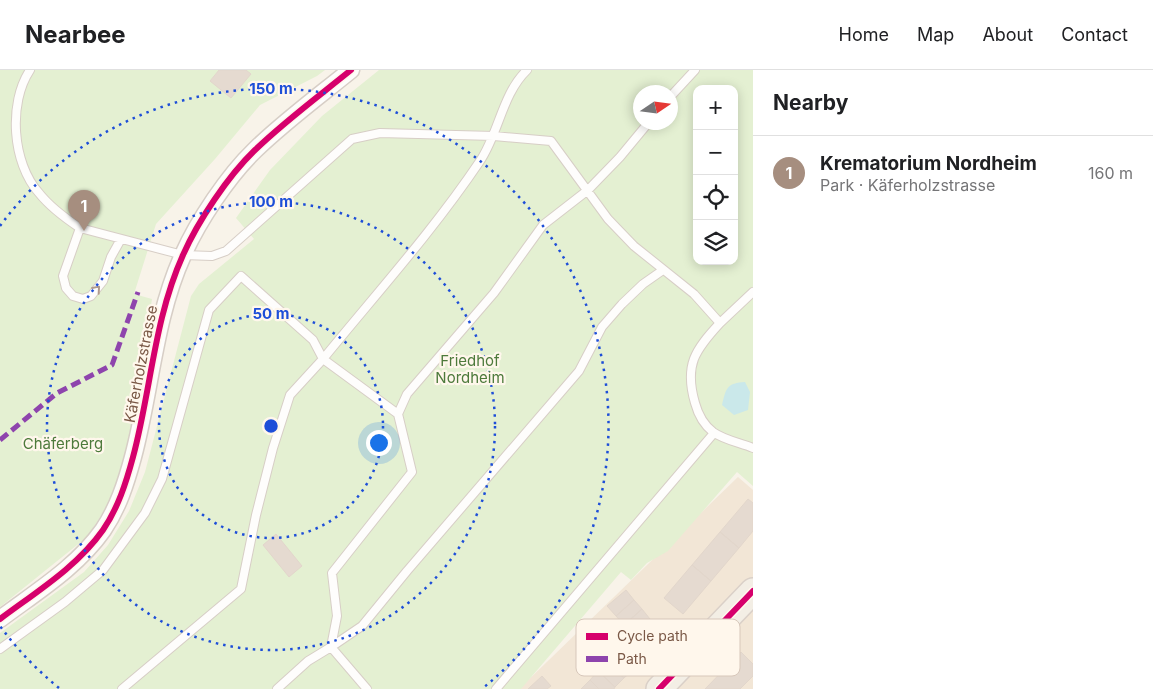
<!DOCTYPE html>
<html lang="en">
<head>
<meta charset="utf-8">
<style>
  :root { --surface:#fff; --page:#f6f6f6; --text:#202124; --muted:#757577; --line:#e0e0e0; --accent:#a68e7f }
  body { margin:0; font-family:Inter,sans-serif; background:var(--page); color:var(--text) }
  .controls { position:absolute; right:15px; top:15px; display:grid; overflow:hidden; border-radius:10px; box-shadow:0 2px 12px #0003 }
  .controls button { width:45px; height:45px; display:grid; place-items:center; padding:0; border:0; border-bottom:1px solid var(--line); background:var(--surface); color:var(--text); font:25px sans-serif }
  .compass { position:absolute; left:633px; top:15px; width:45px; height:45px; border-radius:50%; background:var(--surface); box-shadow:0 2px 12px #0003; rotate:77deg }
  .you { position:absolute; left:378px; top:372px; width:18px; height:18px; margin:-12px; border:4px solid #fff; border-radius:50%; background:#1a73e8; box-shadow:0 0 0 8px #1a73e833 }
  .badge { display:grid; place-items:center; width:32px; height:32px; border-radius:50%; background:var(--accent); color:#fff; font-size:16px; font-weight:700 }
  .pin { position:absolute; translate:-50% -41px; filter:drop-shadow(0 1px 2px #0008) }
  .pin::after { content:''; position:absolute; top:26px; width:18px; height:15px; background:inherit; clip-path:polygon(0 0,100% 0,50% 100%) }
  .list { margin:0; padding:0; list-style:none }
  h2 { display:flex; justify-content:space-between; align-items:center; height:65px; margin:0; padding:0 20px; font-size:21px }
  h2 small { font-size:16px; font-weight:400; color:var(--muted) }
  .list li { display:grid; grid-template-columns:32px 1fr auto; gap:15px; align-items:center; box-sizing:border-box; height:75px; padding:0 20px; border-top:1px solid var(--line) }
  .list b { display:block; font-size:19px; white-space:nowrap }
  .list p { margin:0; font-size:16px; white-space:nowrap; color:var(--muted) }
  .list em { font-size:16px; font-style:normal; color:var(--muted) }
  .icon { flex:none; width:28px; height:28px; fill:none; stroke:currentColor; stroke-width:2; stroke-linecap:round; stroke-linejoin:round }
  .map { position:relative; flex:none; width:753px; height:619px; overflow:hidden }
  header { display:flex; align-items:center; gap:30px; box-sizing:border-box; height:70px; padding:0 25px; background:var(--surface); border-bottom:1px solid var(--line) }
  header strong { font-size:24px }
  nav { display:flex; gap:28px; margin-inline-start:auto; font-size:18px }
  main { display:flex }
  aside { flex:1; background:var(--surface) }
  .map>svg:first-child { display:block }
</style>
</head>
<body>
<header>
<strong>Nearbee</strong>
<nav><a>Home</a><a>Map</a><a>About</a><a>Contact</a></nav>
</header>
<main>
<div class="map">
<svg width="753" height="619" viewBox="0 0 753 619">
  <rect width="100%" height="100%" fill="#f8f3e9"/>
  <path fill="#f2e6d6" d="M738 407 753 420V619H519Z"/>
  <path fill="#e4f0d2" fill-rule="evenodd" d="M0 0H325L317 6 260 35 215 89 156 154 134 224 152 229 133 345 124 391 110 432 87 467 0 537Z
    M379 0H753V416L737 402 668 481 647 493 631 510 621 502 521 619H0V563L84 502 108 475 129 441 145 402 191 226 199 214 254 169 236 148 270 100 322 46ZM697 19H734V191H697ZM640 22H670V52H640Z"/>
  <path fill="#cae8ea" d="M745 312 750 322 748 340 734 345 722 335C726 318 727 313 745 312Z"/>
  <path fill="#e5dad0" stroke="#e2d6cb" d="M219 0H246L251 4 231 28 210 11Z
    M748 429 753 433V461L739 478 720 462Z
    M720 462 739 478 711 511 692 495Z
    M276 464 302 496 289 507 263 475Z
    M692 495 711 511 683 544 664 528Z
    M626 520 634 530 616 546 607 536Z
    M634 530 642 539 624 555 616 546Z
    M642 539 650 549 632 565 624 555Z
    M650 549 659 558 640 574 632 565Z
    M741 582 753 594V606L740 619H705Z
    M616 583 633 600 624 608 607 592Z
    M607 592 624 608 615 617 598 601Z
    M598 601 615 617 614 619H599L590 610Z
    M542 606 551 616 547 619H528Z
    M590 610 599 619H581Z"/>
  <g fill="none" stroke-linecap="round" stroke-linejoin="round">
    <defs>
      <path id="lane" d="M30 0C8 33 12 93 39 123 50 137 65 148 80 158L183 185 212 186 226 181 352 69 380 63 494 66 551 71 608 149 634 176 694 224 720 253C695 280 684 295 695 333 698 344 704 355 713 362 724 370 741 373 753 378
        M670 27 695 0
        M649 52 620 87 588 120 543 155 494 223 407 324 398 344 412 402 332 503 337 546 331 577 362 556 407 501 579 301 602 257 622 234 643 214 663 200
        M80 158 63 206 66 218 73 226 83 229 91 226 103 211 111 187 121 169
        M720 253 753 222
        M398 344 323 289C376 224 433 161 480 91 499 63 502 24 527 0
        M0 579 65 532 103 500 145 443 162 409 209 240 241 206 313 270 323 289 290 325 273 378 256 445 241 519 122 619
        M277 619 308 591 331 577 367 619
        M496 619 714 363"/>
      <path id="street" d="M0 549C36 522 77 497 103 460 118 438 126 413 133 387 151 320 154 249 183 185 198 151 228 106 255 80 285 51 319 26 351 0"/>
      <path id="primary" d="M659 619 753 521"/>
    </defs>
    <use href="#lane" stroke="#d7cec6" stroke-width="10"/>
    <use href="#street" stroke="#d7cec6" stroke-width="19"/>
    <use href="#primary" stroke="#dad0c8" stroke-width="28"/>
    <use href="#lane" stroke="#fefdfc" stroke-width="8"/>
    <use href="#street" stroke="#fefdfc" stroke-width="16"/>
    <use href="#primary" stroke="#f3eee5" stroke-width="25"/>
    <path stroke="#8e44ad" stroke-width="5" stroke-dasharray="10 5" stroke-linecap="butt" d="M0 370 57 323 112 295 138 222"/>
    <defs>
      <path id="cycleway" d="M0 549C36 522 77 497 103 460 118 438 126 413 133 387 151 320 154 249 183 185 198 151 228 106 255 80 285 51 319 26 351 0
        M659 619 753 521"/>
    </defs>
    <use href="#cycleway" stroke="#fff7ec" stroke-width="9"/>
    <use href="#cycleway" stroke="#d6006c" stroke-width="6"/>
  </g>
  <defs><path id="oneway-chevron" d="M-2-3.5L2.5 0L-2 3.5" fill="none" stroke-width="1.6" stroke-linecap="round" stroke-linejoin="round" transform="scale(1.25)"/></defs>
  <use stroke="#af9a8f" href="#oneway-chevron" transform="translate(97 219) rotate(-49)"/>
  <g fill="none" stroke="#1d4ed8" stroke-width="2.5" stroke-dasharray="2.5 5">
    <circle cx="271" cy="356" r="112"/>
    <circle cx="271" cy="356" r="224"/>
    <path d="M59 618A337 337 0 0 1 0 556M0 156A337 337 0 1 1 483 618"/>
  </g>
  <g text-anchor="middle" stroke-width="4.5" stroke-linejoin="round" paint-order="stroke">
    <g font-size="15" fill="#4d7a3b" stroke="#fff7ec">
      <text x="470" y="296">Friedhof<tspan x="470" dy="17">Nordheim</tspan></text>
      <text x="63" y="379">Chäferberg</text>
    </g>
    <g font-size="15" fill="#7a5846" stroke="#fff7ec">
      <text transform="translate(141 294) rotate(-79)" y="5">Käferholzstrasse</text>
    </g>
  </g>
  <rect x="576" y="549" width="164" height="57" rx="8" fill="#fff7ec" stroke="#d7c7ba" stroke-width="1"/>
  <rect x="586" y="563" width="22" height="7" fill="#d6006c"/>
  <rect x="586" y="586" width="22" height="6" fill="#8e44ad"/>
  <g font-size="14" fill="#7a5846">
    <text x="617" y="571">Cycle path</text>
    <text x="617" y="594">Path</text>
  </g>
  <circle cx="271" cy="356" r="8" fill="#1d4ed8" stroke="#fff7ec" stroke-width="2.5"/>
  <g font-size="15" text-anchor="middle" font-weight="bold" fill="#1d4ed8" stroke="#fff7ec" stroke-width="4.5" stroke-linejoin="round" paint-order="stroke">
    <text x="271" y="24">150 m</text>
    <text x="271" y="137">100 m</text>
    <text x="271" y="249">50 m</text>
  </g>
</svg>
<div class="controls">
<button>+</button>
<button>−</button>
<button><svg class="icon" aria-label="locate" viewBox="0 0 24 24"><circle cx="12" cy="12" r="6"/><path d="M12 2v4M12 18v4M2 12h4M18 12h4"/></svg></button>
<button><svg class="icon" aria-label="layers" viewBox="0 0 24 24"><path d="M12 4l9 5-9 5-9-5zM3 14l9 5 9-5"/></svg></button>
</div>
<svg class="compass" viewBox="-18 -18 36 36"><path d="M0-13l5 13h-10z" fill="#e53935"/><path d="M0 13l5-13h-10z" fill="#757577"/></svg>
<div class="you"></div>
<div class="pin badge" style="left:84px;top:161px">1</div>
</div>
<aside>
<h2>Nearby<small></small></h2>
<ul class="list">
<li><span class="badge">1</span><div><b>Krematorium Nordheim</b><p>Park · Käferholzstrasse</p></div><em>160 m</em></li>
</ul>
</aside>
</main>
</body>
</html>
